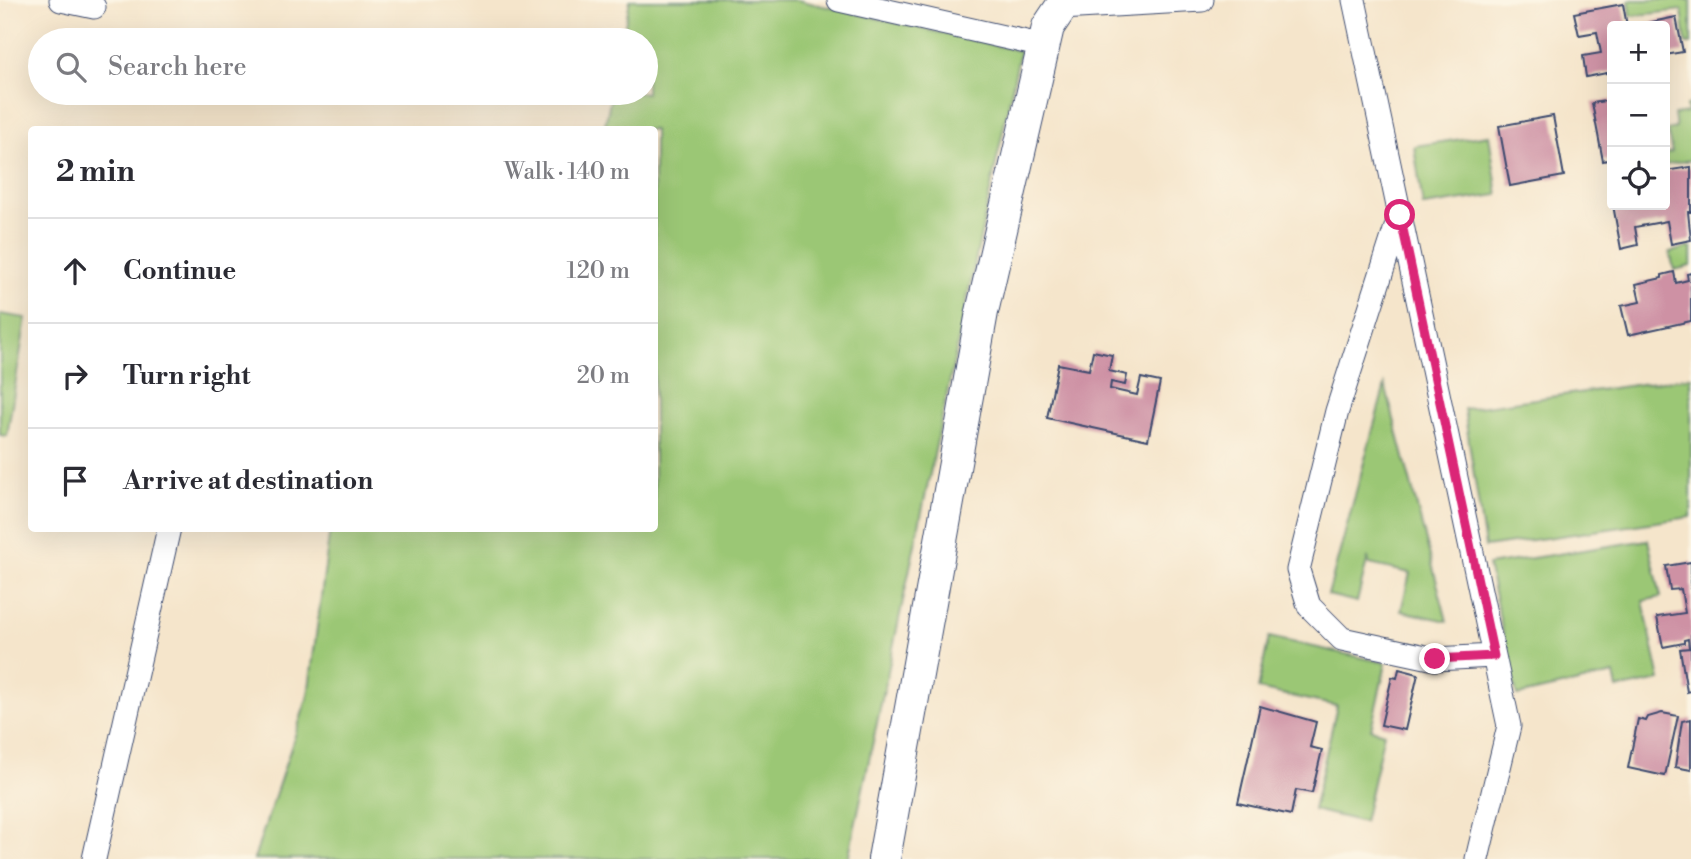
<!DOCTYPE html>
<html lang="en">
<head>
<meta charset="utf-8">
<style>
  :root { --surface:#fff; --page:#f7f7f7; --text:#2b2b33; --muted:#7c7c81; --line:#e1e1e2 }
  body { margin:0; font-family:"Libre Bodoni",serif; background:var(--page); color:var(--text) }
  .controls { position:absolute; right:21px; top:21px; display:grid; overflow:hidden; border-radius:7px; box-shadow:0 7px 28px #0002 }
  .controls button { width:63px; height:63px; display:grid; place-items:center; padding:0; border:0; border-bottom:2px solid var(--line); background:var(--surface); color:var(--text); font:35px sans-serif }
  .stop { position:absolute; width:21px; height:21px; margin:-16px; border:5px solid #db2777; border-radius:50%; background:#fff }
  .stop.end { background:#db2777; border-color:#fff; box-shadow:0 2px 7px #0008 }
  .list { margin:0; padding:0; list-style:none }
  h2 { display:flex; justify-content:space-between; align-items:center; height:91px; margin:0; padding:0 28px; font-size:30px }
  h2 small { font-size:23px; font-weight:400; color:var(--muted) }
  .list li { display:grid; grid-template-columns:46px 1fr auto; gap:21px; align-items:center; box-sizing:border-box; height:105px; padding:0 28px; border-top:2px solid var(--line) }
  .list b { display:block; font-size:26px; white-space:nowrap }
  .list em { font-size:23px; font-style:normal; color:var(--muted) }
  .icon { flex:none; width:38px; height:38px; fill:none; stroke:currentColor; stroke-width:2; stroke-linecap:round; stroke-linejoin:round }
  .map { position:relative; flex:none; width:1691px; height:859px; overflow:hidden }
  .search { position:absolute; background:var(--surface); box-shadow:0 7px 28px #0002; left:28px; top:28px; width:630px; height:77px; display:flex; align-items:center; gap:18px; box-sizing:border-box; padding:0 24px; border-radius:38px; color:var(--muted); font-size:26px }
  .panel { position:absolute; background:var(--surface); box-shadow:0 7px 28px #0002; left:28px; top:126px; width:630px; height:406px; border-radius:7px }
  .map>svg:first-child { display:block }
</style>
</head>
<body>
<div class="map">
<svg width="1691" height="859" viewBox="0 0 1691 859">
  <rect width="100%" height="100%" fill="#fcf5e5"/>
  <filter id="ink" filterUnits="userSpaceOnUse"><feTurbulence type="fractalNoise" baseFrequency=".0143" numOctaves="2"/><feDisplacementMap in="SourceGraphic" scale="14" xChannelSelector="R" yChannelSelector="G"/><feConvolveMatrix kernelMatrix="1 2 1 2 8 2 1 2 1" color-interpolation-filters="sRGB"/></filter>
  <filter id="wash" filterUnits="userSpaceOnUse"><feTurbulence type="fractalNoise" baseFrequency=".00686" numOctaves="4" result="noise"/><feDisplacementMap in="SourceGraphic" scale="28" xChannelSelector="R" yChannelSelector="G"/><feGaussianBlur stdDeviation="1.57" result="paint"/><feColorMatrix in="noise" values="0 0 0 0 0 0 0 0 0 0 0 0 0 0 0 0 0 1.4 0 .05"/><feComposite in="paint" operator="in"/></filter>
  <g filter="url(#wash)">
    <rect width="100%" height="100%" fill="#f5e5cb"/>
    <path fill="#9bc774" stroke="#5b7b69" stroke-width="2" d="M630 0H797L1020 51 848 859H254L308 696 330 529 654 528V130L604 129 612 93H646V40H622Z
      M1629 0H1691V44H1686L1682 10 1631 16Z
      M1691 104V160L1665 165V154L1672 152 1667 130 1676 128 1674 115 1687 113 1686 105Z
      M1489 135 1498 195 1423 206 1414 146Z
      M1691 247V266L1674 270 1670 252Z
      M0 314 26 318 7 436 0 435Z
      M1691 377V517L1485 547 1464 409Z
      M1385 385 1447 621 1401 611 1410 573 1369 564 1368 557 1357 602 1328 595Z
      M1648 540 1661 597 1643 601 1660 680 1617 689 1614 674 1517 696 1488 565Z
      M1269 637 1386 663 1371 729 1384 733 1364 822 1313 810 1337 706 1258 689Z"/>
    <g id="blocks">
      <path fill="#ce91a4" d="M1623 4 1627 26H1612V72L1586 77 1583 56 1601 53 1597 32 1579 35 1574 13Z
        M1676 17 1683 52 1665 55V26H1633Z
        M1612 100V159L1603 161 1592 103Z
        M1553 116 1564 176 1510 186 1499 126Z
        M1691 167V212H1688L1691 240 1671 244 1667 221 1635 227 1638 245 1621 249 1613 205H1665V171Z
        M1674 272 1676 283 1688 280 1687 274 1691 273V321L1628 335 1621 306 1640 302 1636 284 1662 278V275Z
        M1093 351 1112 355 1109 371 1127 375 1125 385 1111 382 1110 389 1137 395 1141 378 1160 382 1148 440 1047 418 1058 364 1089 370Z
        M1691 562V691L1687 692 1680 649 1689 648 1688 639 1684 640V643L1663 647 1657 617 1685 613 1681 589 1670 590 1666 566Z
        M1399 669 1418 674 1405 730 1381 725 1392 677 1397 678Z
        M1260 706 1316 722 1310 747 1322 750 1312 793 1296 790 1291 815 1238 803Z
        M1662 713 1678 716 1665 776 1628 768 1638 719 1646 721 1648 717Z
        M1691 719V770L1675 767 1682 721Z"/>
    </g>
  </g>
  <g filter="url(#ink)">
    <use href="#blocks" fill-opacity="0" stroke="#3c4a6e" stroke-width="2"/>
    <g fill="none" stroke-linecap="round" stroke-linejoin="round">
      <defs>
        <path id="street" d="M61 0 94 7
          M839 0 1044 46
          M1354 0 1509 726 1477 859
          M1061 8 1202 0
          M1399 218 1337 411 1298 570 1309 606 1342 639 1435 659 1494 656
          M94 859 169 528"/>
        <path id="secondary" d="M884 859 982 312 1048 27 1066 0"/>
      </defs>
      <use href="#street" stroke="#3c4a6e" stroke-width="25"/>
      <use href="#secondary" stroke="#3c4a6e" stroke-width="34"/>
      <use href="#street" stroke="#fff" stroke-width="23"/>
      <use href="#secondary" stroke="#fff" stroke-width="32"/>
    </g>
  </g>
  <g fill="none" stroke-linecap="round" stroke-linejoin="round" filter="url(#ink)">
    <path stroke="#db2777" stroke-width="9" d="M1400 215 1494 656 1435 659"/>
  </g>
</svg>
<div class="controls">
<button>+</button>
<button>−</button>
<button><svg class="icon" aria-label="locate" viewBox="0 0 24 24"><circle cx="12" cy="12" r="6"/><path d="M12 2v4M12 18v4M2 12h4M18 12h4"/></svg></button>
</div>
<div class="stop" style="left:1400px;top:215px"></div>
<div class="stop end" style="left:1435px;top:659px"></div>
<div class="search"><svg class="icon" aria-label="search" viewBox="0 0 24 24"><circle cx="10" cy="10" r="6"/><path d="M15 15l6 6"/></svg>Search here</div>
<section class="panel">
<h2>2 min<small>Walk · 140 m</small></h2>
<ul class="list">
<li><svg class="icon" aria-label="ahead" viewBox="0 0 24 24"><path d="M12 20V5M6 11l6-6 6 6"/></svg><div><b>Continue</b></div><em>120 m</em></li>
<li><svg class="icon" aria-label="right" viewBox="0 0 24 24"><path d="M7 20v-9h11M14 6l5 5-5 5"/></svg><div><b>Turn right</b></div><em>20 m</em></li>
<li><svg class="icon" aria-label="arrive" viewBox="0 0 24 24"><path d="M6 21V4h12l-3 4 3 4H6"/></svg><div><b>Arrive at destination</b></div></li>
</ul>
</section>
</div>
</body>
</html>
